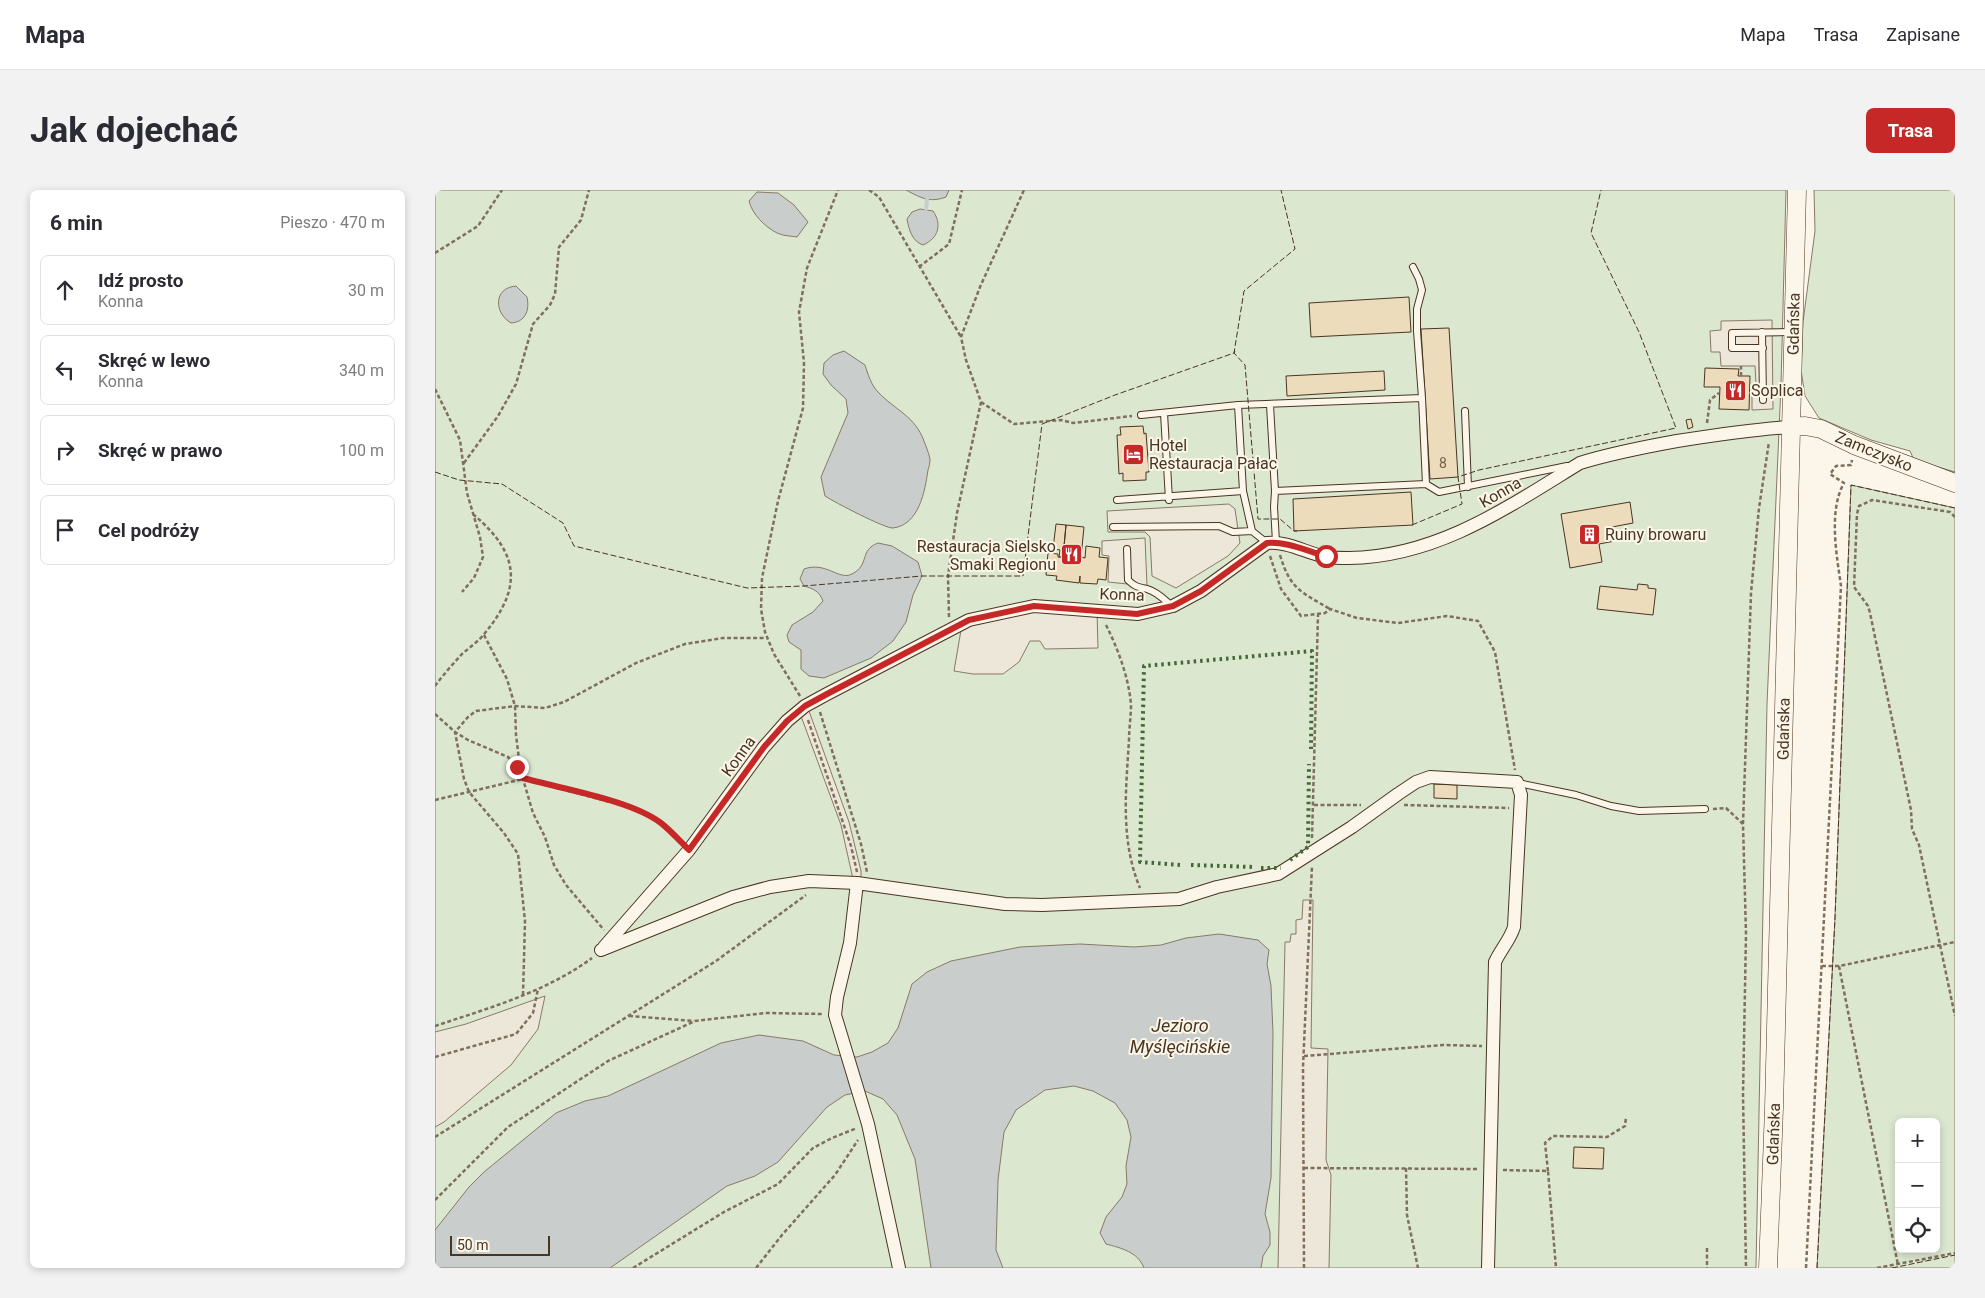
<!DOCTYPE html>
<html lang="pl">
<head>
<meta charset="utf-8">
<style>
  :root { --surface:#fff; --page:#f2f2f3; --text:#2b2b33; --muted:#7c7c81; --line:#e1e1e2; --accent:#c62828 }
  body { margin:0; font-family:Roboto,sans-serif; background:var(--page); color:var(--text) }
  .controls { position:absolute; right:15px; bottom:15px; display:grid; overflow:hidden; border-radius:8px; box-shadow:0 2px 8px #0003 }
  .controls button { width:45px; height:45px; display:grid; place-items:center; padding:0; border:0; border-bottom:1px solid var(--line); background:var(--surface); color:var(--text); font:25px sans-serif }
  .scale { position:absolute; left:15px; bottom:12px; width:100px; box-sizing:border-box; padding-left:5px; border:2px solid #4a3520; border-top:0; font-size:14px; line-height:18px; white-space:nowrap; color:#4a3520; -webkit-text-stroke:4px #fbf6e9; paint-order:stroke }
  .stop { position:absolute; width:15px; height:15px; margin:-11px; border:4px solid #c62828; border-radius:50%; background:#fff }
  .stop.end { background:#c62828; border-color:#fff; box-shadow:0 1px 5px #0008 }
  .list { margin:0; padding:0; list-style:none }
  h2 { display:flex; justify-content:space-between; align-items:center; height:65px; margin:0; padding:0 20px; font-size:21px }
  h2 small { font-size:16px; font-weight:400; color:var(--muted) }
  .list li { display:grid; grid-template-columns:32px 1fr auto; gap:15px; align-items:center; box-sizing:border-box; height:70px; margin:0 10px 10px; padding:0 10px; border:1px solid var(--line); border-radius:8px }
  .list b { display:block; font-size:19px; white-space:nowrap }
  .list p { margin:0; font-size:16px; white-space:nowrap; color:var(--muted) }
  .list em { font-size:16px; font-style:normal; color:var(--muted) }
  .icon { flex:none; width:28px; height:28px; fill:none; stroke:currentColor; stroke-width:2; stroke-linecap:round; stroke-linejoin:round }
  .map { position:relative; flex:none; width:1520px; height:1078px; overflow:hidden; border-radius:8px }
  header { display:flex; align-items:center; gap:30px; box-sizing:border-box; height:70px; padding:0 25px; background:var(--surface); border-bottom:1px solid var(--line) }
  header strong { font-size:24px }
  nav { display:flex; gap:28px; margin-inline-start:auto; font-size:18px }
  .intro { display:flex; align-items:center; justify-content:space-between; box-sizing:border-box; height:120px; padding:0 30px }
  h1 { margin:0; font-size:35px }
  .button { padding:12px 22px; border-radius:8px; background:var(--accent); color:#fff; font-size:18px; font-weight:700 }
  main { display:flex; gap:30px; padding:0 30px }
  aside { flex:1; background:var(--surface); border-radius:8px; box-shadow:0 2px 8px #0003 }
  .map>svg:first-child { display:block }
</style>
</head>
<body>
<header>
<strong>Mapa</strong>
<nav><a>Mapa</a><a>Trasa</a><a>Zapisane</a></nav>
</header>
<div class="intro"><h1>Jak dojechać</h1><a class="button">Trasa</a></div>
<main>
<aside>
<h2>6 min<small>Pieszo · 470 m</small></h2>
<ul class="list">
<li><svg class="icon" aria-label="ahead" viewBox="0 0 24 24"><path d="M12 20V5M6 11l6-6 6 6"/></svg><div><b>Idź prosto</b><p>Konna</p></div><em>30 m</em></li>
<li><svg class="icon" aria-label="left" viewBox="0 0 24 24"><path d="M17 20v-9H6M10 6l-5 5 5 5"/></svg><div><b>Skręć w lewo</b><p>Konna</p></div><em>340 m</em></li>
<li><svg class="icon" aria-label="right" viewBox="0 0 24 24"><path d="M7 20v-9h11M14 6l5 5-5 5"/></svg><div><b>Skręć w prawo</b></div><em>100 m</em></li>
<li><svg class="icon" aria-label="arrive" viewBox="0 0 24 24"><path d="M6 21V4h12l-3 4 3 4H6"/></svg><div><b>Cel podróży</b></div></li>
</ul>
</aside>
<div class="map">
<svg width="1520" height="1078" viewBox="0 0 1520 1078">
  <rect width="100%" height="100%" fill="#fbf6e9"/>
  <path fill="#dce7d0" stroke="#887966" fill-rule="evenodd" d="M0 0H1351L1346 195 1332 514 1321 1078H0Z
    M1379 0H1520V282L1479 270 1475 261 1436 250 1384 228 1370 206 1366 180 1368 132 1380 41Z
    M1416 295 1520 318V1078H1382L1400 728ZM1464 932H1501V1059H1464Z"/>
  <path fill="#ede7d9" stroke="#887966" d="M1337 130 1338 219 1317 220V195L1321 194 1320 176H1286L1285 162H1276L1275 141 1286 140V131Z
    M794 314 800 319 805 353 793 366 741 398 717 386 715 347 710 342H673L672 321Z
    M710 348 712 396 673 392 674 366 667 365V351Z
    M599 419 662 422 663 458 610 459 605 451H595L584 472 568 484H538L519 481 526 440 544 432Z
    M374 521 414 632 426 681V690L418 689 406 635 366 526Z
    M868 710H878L876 858 893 859 891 970 896 985 894 1078H843L850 752H855L856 744H861V730L867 729Z
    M110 806 103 839 76 875 9 932 0 937V842L31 834Z"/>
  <path fill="#c9cecd" stroke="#887966" d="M471 0H514L511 7C495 13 486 8 471 0Z
    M322 2 343 3 359 15 373 32 362 47C356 46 348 46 342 43 330 37 317 24 314 11Z
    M485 19 498 21C507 34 504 48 488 55 477 51 474 40 472 29L477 22Z
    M81 96 92 107C95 121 90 132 76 133 59 123 58 98 81 96Z
    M409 161 430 175C433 184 436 195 443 202 460 220 480 226 489 251 491 256 494 264 495 269 495 273 494 277 493 280 490 301 484 335 458 338 451 339 399 312 390 306L386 287 413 223 411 209 396 195 388 184 389 173 398 165Z
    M443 353 457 356 483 372 487 386 478 405 471 432 458 451 436 468 389 488 374 486 366 479V460L354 452 352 445 357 435 378 422 388 411C384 401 379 399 369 396L365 389 369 379C391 371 404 391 417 384 435 375 424 360 443 353Z
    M784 744 823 750 834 760 832 774 836 796 838 843 836 988 830 1024 835 1042V1055L828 1066 826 1078H709C703 1062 686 1058 671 1054L665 1043 671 1027 687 1007 692 994 691 976 696 947 692 930 680 913 658 901 639 896 610 900 581 920 569 942 563 990 561 1060 568 1078H496L480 969 462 925 448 909 430 901 410 905 392 917 343 972 320 986 292 996 175 1078H0V1040L34 997 49 982 121 923 150 911 173 906 286 853 324 845 368 851 399 865 422 867 437 862 453 853 463 838 477 794 492 782 516 771 585 757 645 754 699 757 726 755 751 748Z"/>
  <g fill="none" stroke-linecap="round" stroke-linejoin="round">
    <path stroke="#c9cecd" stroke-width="4" d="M491 19 492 9"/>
  </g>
  <path fill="#ecdcbc" stroke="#4a3520" d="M974 107 976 142 876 147 874 113Z
    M1014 138 1023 287 995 289 986 139Z
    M1270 178 1304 179 1303 186H1315L1314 220 1284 219 1285 197H1269Z
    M949 181 950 200 852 206 851 186Z
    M1256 229 1258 237 1253 239 1251 230Z
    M708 236 709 244 711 243 714 282H711V290L688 291V283L684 284 682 245H686L685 237Z
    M976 302 978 335 859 341 858 309Z
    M1195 312 1198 333 1177 337 1180 351 1164 354 1167 372 1135 378 1126 324Z
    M621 334 631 335 628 367H624L625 360 618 359Z
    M631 335 649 337 646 367 650 368 651 356 665 358 664 367 673 368 671 390 663 389 662 394 645 393V386L644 393 621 390 622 386 611 385 613 363 623 364V367H628Z
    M1203 394 1213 395V398L1221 399 1218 425 1162 419 1165 396 1202 400Z
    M999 594 1022 595V609L999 608Z
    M1139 957 1169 958 1168 979 1138 978Z"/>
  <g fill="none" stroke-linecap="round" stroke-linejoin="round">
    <defs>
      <path id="lane" d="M978 77 984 89 987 100 982 119V141L987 208
        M1327 142 1328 210
        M1328 158H1297V143L1357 142
        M1030 221 1033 297
        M729 223 734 310
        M706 225 803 215 987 208 991 294 840 301 835 215
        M991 294 1004 302 1132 276
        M808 301 817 341
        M840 301 839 317 841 352
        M682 310 808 301 803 215
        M678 337 784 336 798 342 817 341 832 353
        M692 359 693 390C700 397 703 397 712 399 721 401 730 410 737 416
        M1083 593 1141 605 1176 616 1204 621 1270 619"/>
      <path id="street" d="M422 693 415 753 402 807 400 825 433 934 464 1078
        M169 757 254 660 329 557 352 531 370 516 392 504 534 430 599 416 703 424 738 416 766 401 832 353C853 351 871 363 891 367 898 368 907 368 914 368 1002 367 1073 317 1145 273 1177 263 1209 257 1242 251 1280 245 1318 239 1356 237
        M166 760 298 707 335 697 374 691 422 693 570 714 607 715 744 709 782 697 843 684 917 637 963 604 981 592 995 587 1082 592 1086 605 1079 737C1075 750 1066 759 1060 772L1053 1078"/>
      <path id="secondary" d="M1356 237 1370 236 1386 239 1419 255 1520 293
        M1333 1078 1339 918 1362 0"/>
    </defs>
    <use href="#lane" stroke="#4a3520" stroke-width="8"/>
    <use href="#street" stroke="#4a3520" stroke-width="14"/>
    <use href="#secondary" stroke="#4a3520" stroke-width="19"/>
    <path stroke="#7f6f5c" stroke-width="2.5" stroke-dasharray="4 2.5" stroke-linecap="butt" d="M434 0 444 7 526 147
      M0 63 43 36 67 0
      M484 77 514 54 527 0
      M1306 186V176
      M0 199 25 250 32 303 45 347 48 367 39 388 27 402
      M546 212 579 234 626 230 638 233 697 226
      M1272 233 1275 210 1284 203
      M29 273 63 226 81 194 98 134 115 115 120 104 124 57 146 30 154 0
      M1520 327 1515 322 1437 310 1424 316 1422 324 1419 397 1433 416 1435 423 1476 620 1477 639 1484 655 1520 826
      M845 365C855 399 866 402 895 419
      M835 366 846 399 866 426 890 423 895 419 922 428 963 433 1012 426 1043 431 1060 462 1080 580
      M514 427 513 386 522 323 546 212 531 170 526 147 545 97 589 0
      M671 435C683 459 694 488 696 515 696 527 694 538 694 550 691 600 685 650 705 698
      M49 445 72 489 80 516 81 545 84 569 82 577
      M0 496C8 485 18 474 27 464 35 457 44 451 50 443 88 397 84 363 39 325
      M365 506 339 464 330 442 326 419 327 388 343 311 368 218 369 173 364 122 372 78 403 0
      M385 522 426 654 432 682
      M0 524 20 542 33 550 73 567 82 577 88 589 98 623 110 647 119 675 131 695 169 740
      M373 530 416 656 422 682
      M0 610 88 589 194 617 225 632 246 652
      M879 615H926
      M969 615 1074 618
      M1278 619 1291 618 1308 634 1311 744 1308 905 1311 1078
      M1308 634 1316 403 1324 318 1334 252
      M877 648 883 425
      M1387 776H1404L1520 752
      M1404 776 1463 1075
      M88 805 90 731 83 664 69 643 34 602 29 589 20 542 33 527 41 521 80 516 110 518 129 512 201 473 250 454 288 448H332
      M194 826 259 831
      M0 836C54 818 111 802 157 768
      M869 866 1008 855 1047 856
      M0 867 81 844 98 823 103 799
      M0 947 281 771 371 705
      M869 978 1043 979
      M971 978 972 1025 983 1078
      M1068 980 1113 981 1121 1078
      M1113 981 1110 953 1118 946 1172 947 1190 936 1191 927
      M0 1010 73 937 173 871 260 831 330 823 389 824
      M1272 1058V1078
      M198 1078 289 1022 343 994 378 958 397 948 422 938
      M321 1078 347 1045 400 985 423 950
      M869 1078 868 877 877 676
      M1371 1078 1406 396C1402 367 1393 321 1409 293L1395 284 1401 276 1416 275 1417 270
      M1442 1078 1520 1063"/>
    <use href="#lane" stroke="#fbf6e9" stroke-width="6"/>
    <use href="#street" stroke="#fbf6e9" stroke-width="12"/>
    <use href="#secondary" stroke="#fbf6e9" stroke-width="18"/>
    <path stroke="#436837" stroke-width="4" stroke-dasharray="2.5 4" stroke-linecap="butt" d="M855 670 873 657 874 574
      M745 675 705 672 709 476 877 461 876 559
      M756 675 819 677
      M826 678H846"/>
    <path stroke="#4a3520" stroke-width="1" stroke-dasharray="6 2.5" stroke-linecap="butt" d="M800 161 799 163 810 175 823 329H845L859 341H862
      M0 282 24 290 67 294 128 333 139 356 312 398 369 396 487 386H588L607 234 680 205 799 163 809 101 860 59 846 0
      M977 335 1027 314 1023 287 1044 280 1241 238 1204 142 1156 43 1166 0
      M1382 1078 1400 728 1416 295 1520 318
      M1457 1078 1520 1065"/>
  </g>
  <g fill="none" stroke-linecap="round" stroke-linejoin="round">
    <path stroke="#c62828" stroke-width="6" d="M82 577 88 588C127 599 196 610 226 633 236 641 245 651 254 660L329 557 352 531 370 516 392 504 534 430 599 416 702 424 738 416 766 401 832 353C851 351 872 361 891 366"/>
  </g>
  <defs>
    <symbol id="restaurant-square" viewBox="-11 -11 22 22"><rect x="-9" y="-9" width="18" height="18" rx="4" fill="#c62828" stroke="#fbf6e9"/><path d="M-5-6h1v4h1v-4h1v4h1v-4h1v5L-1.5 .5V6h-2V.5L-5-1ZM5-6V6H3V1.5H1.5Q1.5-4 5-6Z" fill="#fff"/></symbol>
    <symbol id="hotel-square" viewBox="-11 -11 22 22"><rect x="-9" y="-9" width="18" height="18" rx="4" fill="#c62828" stroke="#fbf6e9"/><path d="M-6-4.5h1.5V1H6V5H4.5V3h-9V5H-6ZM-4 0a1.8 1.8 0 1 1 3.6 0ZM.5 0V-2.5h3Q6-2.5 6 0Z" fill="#fff"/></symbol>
    <symbol id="building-square" viewBox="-11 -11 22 22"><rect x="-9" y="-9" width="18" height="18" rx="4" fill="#c62828" stroke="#fbf6e9"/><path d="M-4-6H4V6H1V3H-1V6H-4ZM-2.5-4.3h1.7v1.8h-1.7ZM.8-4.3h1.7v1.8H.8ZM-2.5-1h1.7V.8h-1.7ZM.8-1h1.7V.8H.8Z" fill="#fff"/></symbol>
  </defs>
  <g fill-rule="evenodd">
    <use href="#restaurant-square" x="1288" y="188" width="25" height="25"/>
    <use href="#hotel-square" x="686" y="252" width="25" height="25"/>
    <use href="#building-square" x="1142" y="332" width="25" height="25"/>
    <use href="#restaurant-square" x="624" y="352" width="25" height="25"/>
  </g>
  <g text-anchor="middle" stroke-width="4" stroke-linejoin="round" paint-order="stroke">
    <g font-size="14" fill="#725f47">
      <text x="1008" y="278">8</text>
    </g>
    <g font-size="16" fill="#4a3520" stroke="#fbf6e9">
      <text transform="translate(1358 134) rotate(-89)" y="6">Gdańska</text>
      <text transform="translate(1439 261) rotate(22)" y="6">Zamczysko</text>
      <text transform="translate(1065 302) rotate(-30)" y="6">Konna</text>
      <text transform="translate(687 404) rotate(2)" y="6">Konna</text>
      <text transform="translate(1348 539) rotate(-89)" y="6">Gdańska</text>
      <text transform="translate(303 566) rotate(-54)" y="6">Konna</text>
      <text transform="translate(1338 944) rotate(-88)" y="6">Gdańska</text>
    </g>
    <g font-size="16" fill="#4a3520" stroke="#fbf6e9" text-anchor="start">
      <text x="1316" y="206">Soplica</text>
      <text x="714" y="261">Hotel<tspan x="714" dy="18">Restauracja Pałac</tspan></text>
      <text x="1170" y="350">Ruiny browaru</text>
      <text x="621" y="362" text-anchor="end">Restauracja Sielsko<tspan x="621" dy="18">Smaki Regionu</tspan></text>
    </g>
    <g font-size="18" font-style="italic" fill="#4a3520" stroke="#fbf6e9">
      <text x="745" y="842">Jezioro<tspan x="745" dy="21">Myślęcińskie</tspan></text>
    </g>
  </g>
</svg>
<div class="controls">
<button>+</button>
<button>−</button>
<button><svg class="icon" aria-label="locate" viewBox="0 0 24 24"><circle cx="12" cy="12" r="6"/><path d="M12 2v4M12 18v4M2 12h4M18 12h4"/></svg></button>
</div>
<div class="scale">50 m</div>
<div class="stop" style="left:891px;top:366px"></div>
<div class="stop end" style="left:82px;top:577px"></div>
</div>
</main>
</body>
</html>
